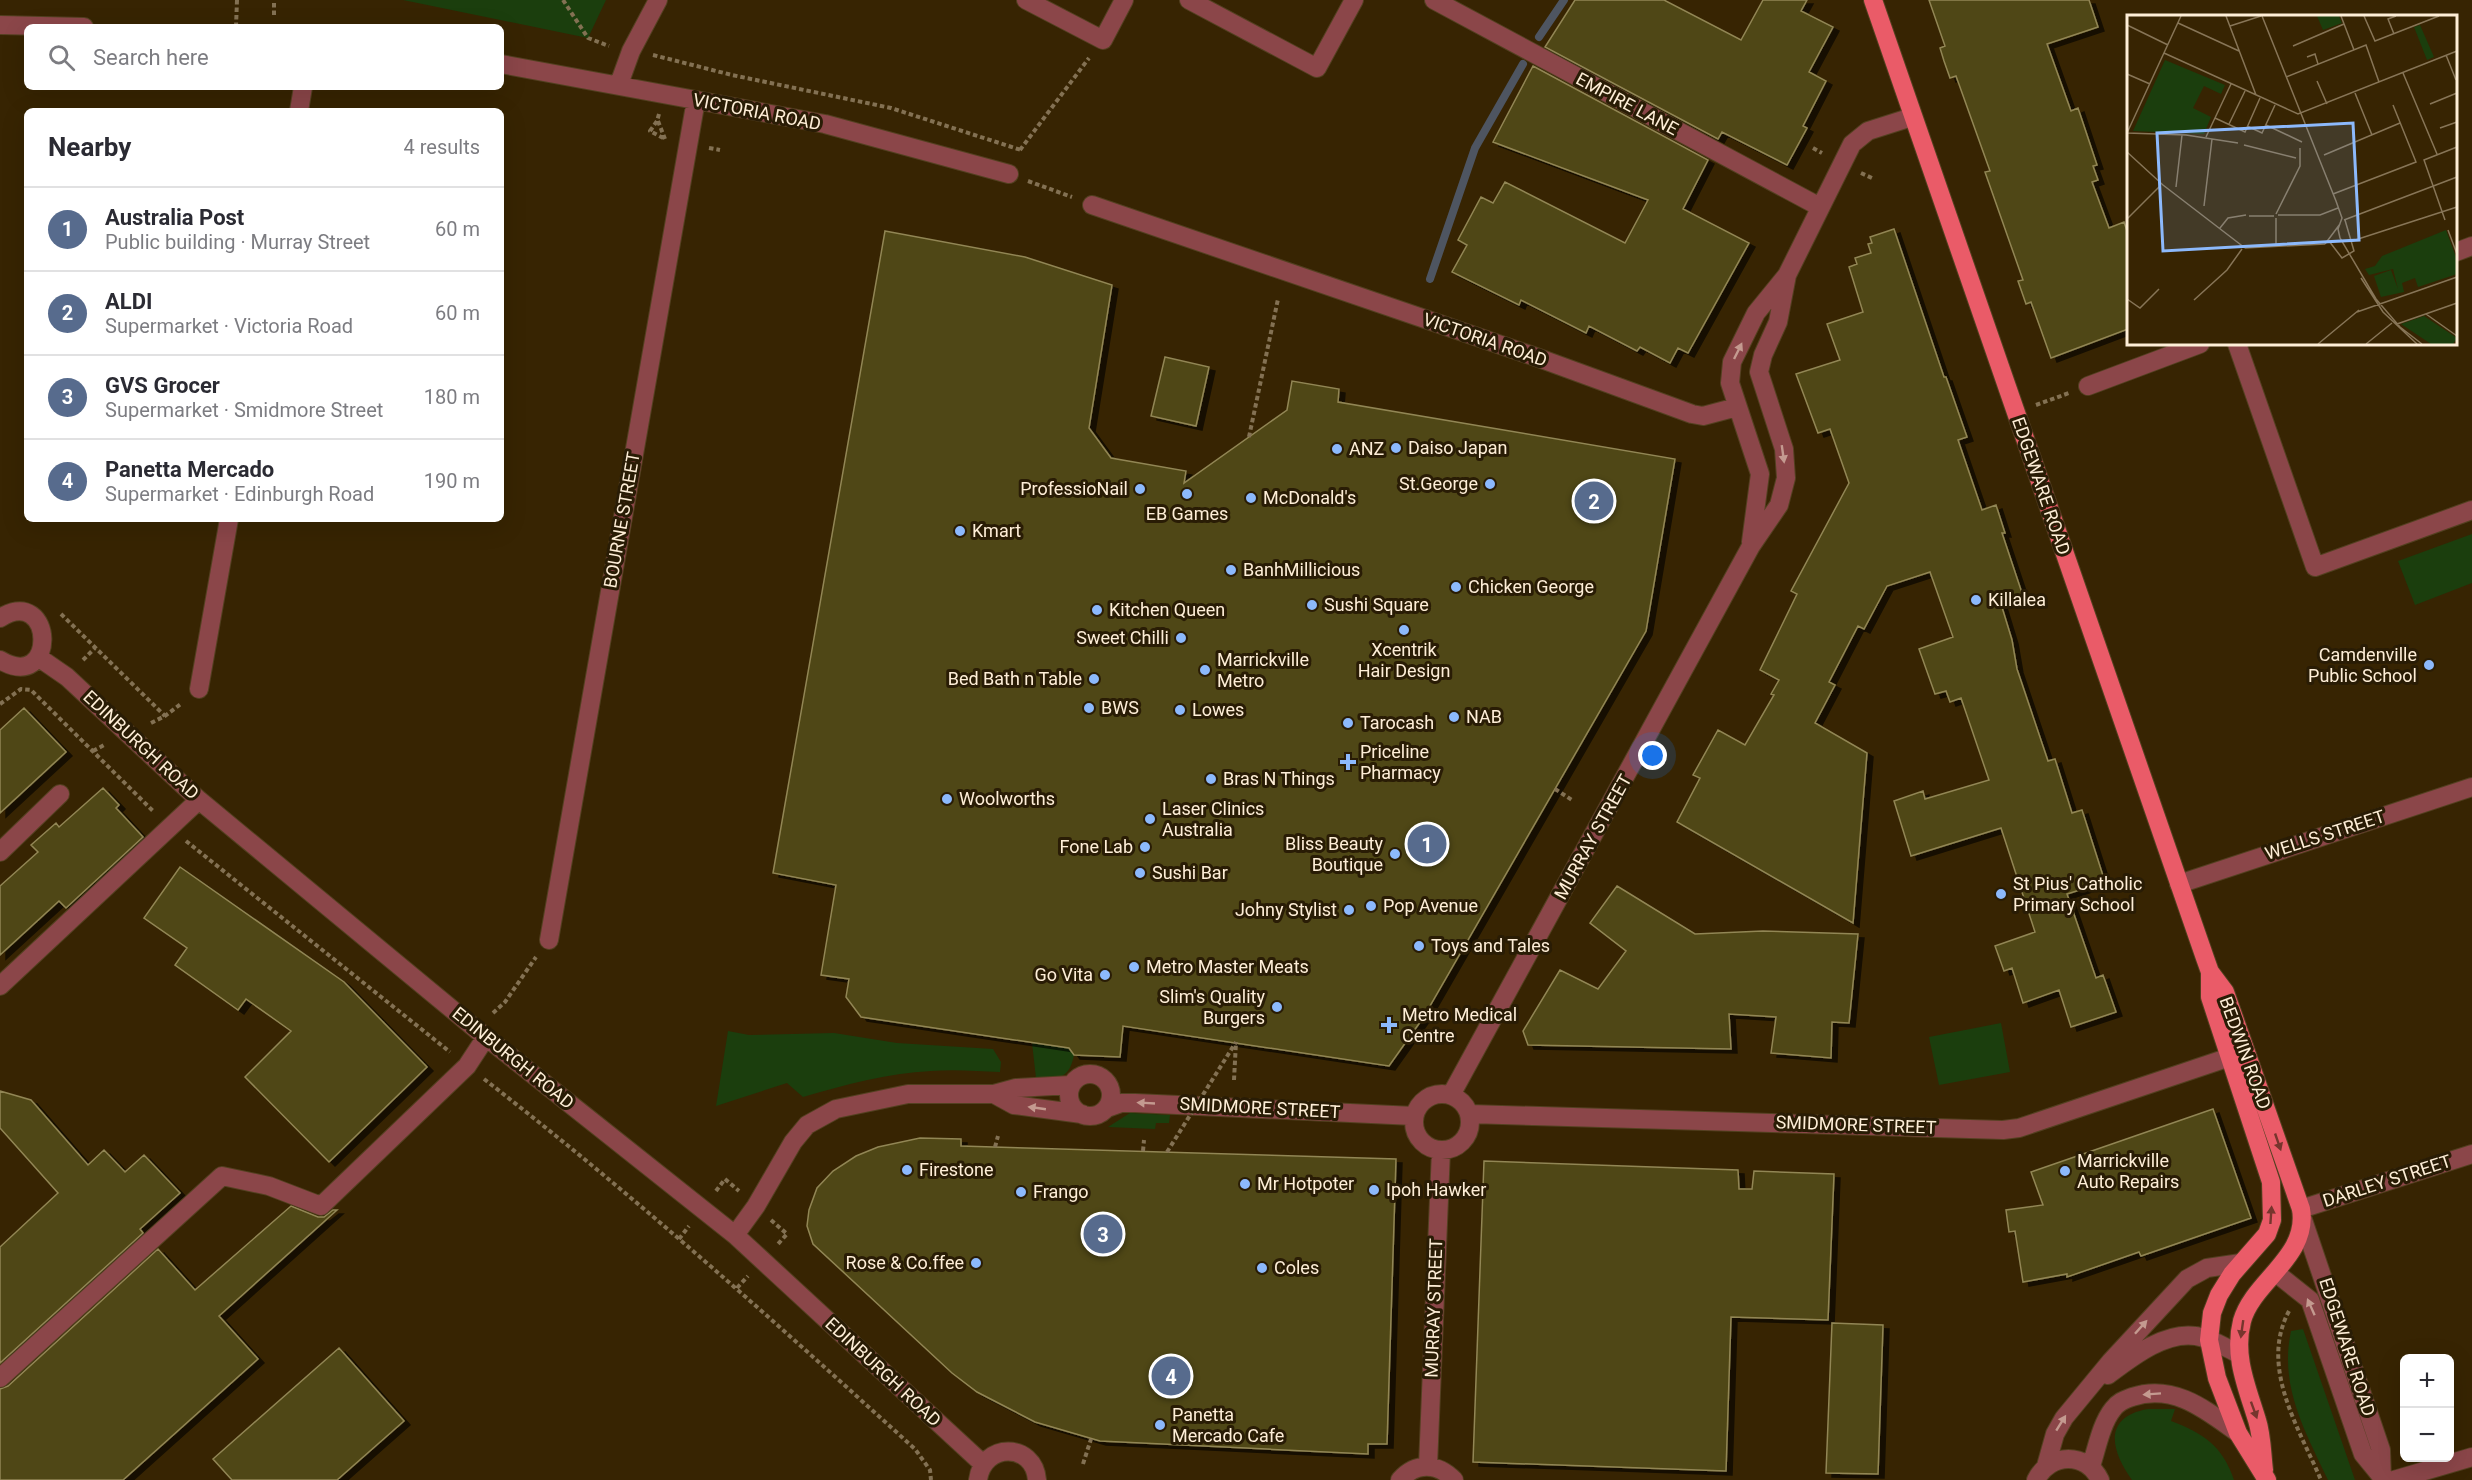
<!DOCTYPE html>
<html lang="en">
<head>
<meta charset="utf-8">
<style>
  :root { --surface:#fff; --page:#f7f7f7; --text:#2b2b33; --muted:#7c7c81; --line:#e1e1e2; --accent:#576b8d }
  body { margin:0; font-family:Roboto,sans-serif; background:var(--page); color:var(--text) }
  .controls { position:absolute; right:18px; bottom:18px; display:grid; overflow:hidden; border-radius:9px; box-shadow:0 6px 24px #0002 }
  .controls button { width:54px; height:54px; display:grid; place-items:center; padding:0; border:0; border-bottom:2px solid var(--line); background:var(--surface); color:var(--text); font:30px sans-serif }
  .you { position:absolute; left:1653px; top:756px; width:21px; height:21px; margin:-15px; border:4px solid #fff; border-radius:50%; background:#1a73e8; box-shadow:0 0 0 9px #1a73e833 }
  .badge { display:grid; place-items:center; width:39px; height:39px; border-radius:50%; background:var(--accent); color:#fff; font-size:20px; font-weight:700 }
  .pin { position:absolute; translate:-50% -50%; border:3px solid #fff; box-shadow:0 2px 6px #0006 }
  .list { margin:0; padding:0; list-style:none }
  h2 { display:flex; justify-content:space-between; align-items:center; height:78px; margin:0; padding:0 24px; font-size:26px }
  h2 small { font-size:20px; font-weight:400; color:var(--muted) }
  .list li { display:grid; grid-template-columns:39px 1fr auto; gap:18px; align-items:center; box-sizing:border-box; height:84px; padding:0 24px; border-top:2px solid var(--line) }
  .list b { display:block; font-size:22px; white-space:nowrap }
  .list p { margin:0; font-size:20px; white-space:nowrap; color:var(--muted) }
  .list em { font-size:20px; font-style:normal; color:var(--muted) }
  .icon { flex:none; width:33px; height:33px; fill:none; stroke:currentColor; stroke-width:2; stroke-linecap:round; stroke-linejoin:round }
  .map { position:relative; flex:none; width:2472px; height:1480px; overflow:hidden }
  .search { position:absolute; background:var(--surface); box-shadow:0 6px 24px #0002; left:24px; top:24px; width:480px; height:66px; display:flex; align-items:center; gap:15px; box-sizing:border-box; padding:0 21px; border-radius:9px; color:var(--muted); font-size:22px }
  .panel { position:absolute; background:var(--surface); box-shadow:0 6px 24px #0002; left:24px; top:108px; width:480px; height:414px; border-radius:9px }
  .map>svg:first-child { display:block }
</style>
</head>
<body>
<div class="map">
<svg width="2472" height="1480" viewBox="0 0 2472 1480">
  <defs>
    <filter id="shadow"><feDropShadow dx="6" dy="4" stdDeviation="0" flood-color="#0009"/></filter>
  </defs>
  <rect width="100%" height="100%" fill="#372402"/>
  <path fill="#1b3e0d" d="M403 0H606L588 38Z
    M2472 534V583L2415 605 2398 561Z
    M2001 1023 2010 1072 1939 1085 1929 1037Z
    M728 1031 749 1035 834 1033 897 1043 993 1049 1001 1062 1000 1072C977 1071 954 1069 931 1071 888 1073 844 1085 803 1097L787 1083 716 1106Z
    M1032 1043 1069 1048 1074 1055C1069 1080 1058 1079 1036 1078Z
    M1130 1113 1170 1115 1169 1123H1156L1155 1129 1108 1127Z
    M2303 1329 2355 1480H2328C2305 1431 2279 1386 2291 1331Z
    M2148 1409H2175L2171 1421C2203 1433 2223 1446 2234 1480H2132C2111 1451 2102 1417 2148 1409Z"/>
  <g fill="none" stroke-linecap="round" stroke-linejoin="round">
    <path stroke="#4e5561" stroke-width="8" d="M1539 37 1564 0
      M1430 279 1475 148 1523 64"/>
  </g>
  <path fill="#504613" stroke="#918655" stroke-width="1.5" filter="url(#shadow)" d="M1575 0H1664L1741 40 1763 0H1807L1801 11 1833 27 1809 72 1826 81 1803 126 1807 128 1787 165 1722 132 1718 139 1545 47Z
    M1929 0H2089L2098 27 2047 44 2071 111 2078 108 2097 165 2093 166 2098 180 2092 182 2109 228 2124 222 2128 234V329L2051 358 2031 302 2026 304 2018 281 2023 280 1985 172 1990 171 1956 76 1950 78 1944 61 1940 48 1945 46Z
    M1533 66 1708 160 1683 209 1749 243 1688 353 1678 348 1670 363 1640 347 1637 351 1589 326 1586 333 1521 300 1519 305 1452 272 1467 245 1458 240 1481 197 1493 203 1505 182 1625 243 1648 200 1493 142Z
    M1894 229 1944 377H1946L1967 437 1958 440 1982 510 1996 505 2005 533H2002L2023 596 2001 604 2012 640 2017 669 2048 761 2055 759 2072 813 2082 810 2105 882 2067 894 2096 978 2103 975 2116 1012 2071 1027 2059 990 2023 1003 2012 968 2004 971 1995 946 2035 932 2001 828 1911 856 1894 801 1923 791 1925 799 1989 780 1961 698 1950 702 1946 691 1935 694 1919 649 1953 637 1930 572 1887 586 1864 629 1858 626 1829 682 1835 685 1815 723 1867 753 1853 923 1677 822 1700 778 1693 775 1718 730 1745 745 1774 695 1771 694 1779 680 1760 670 1797 594 1791 591 1849 483 1830 429 1818 433 1796 374 1840 360 1827 324 1863 312 1849 267 1857 264 1855 258 1871 253 1868 244 1872 243 1870 237Z
    M885 231 1025 257 1112 285 1089 428 1111 458 1186 471 1184 483 1287 410 1292 381 1339 389 1338 402 1675 459 1646 631 1423 1018 1389 1066 1123 1026 1120 1057 1074 1055 1069 1048 861 1017 846 997 849 979 821 975 836 885 773 873Z
    M1165 357 1209 367 1196 426 1151 416Z
    M24 708 66 752 0 813V730Z
    M103 788 119 805 116 808 143 837 66 908 59 901 0 955V886L38 852 31 845 56 823 59 827Z
    M180 867 344 982 427 1067 329 1162 245 1077 291 1031 246 999 238 1010 175 965 187 948 144 918Z
    M1617 886 1695 934 1763 931 1858 934 1849 1023 1832 1022 1831 1058 1771 1053 1776 1017 1729 1014 1731 1049 1528 1045 1523 1031 1560 970 1598 989 1626 951 1590 923Z
    M0 1091 31 1100 88 1165 104 1150 125 1172 144 1155 180 1193 140 1229 143 1233 0 1363V1247L58 1193 0 1128Z
    M2213 1109 2251 1218 2141 1256 2139 1252 2067 1277V1274L2023 1282 2015 1231 2009 1232 2006 1210 2043 1205 2031 1172Z
    M920 1138 961 1139V1146L1396 1159 1387 1444H1368V1454L1100 1441 1035 1422 977 1392 952 1373 813 1244 807 1226 809 1210 817 1188 833 1171 856 1156 878 1147Z
    M1484 1161 1738 1170 1739 1189H1752L1754 1171 1834 1174 1828 1320 1731 1317 1726 1471 1473 1462Z
    M291 1206 318 1217H324L333 1210H337L219 1316 258 1359 123 1480H0V1389L8 1386 158 1249 195 1290Z
    M1832 1323 1883 1325 1878 1474 1826 1473Z
    M339 1348 404 1421 337 1480H232L213 1459Z"/>
  <g fill="none" stroke-linecap="round" stroke-linejoin="round">
    <defs>
      <path id="minor" d="M1026 0 1103 40 1124 0
        M1189 0 1317 68 1354 0
        M1434 0 1820 207
        M0 25 84 27
        M501 64 825 124 1009 174
        M619 84 631 51 658 0
        M299 111 303 87
        M1092 205 1536 357 1692 414 1703 416 1737 407
        M2456 252 2472 246
        M2237 344 2315 567 2472 510
        M2088 386 2200 344
        M1751 542 1760 474 1730 383 1732 362 1756 313 1787 275 1852 144 1868 131 1912 117
        M0 618C55 584 58 694 0 660
        M38 657 67 677 199 800 477 1030 735 1235 983 1464
        M199 689 229 519
        M0 852 60 794
        M2179 884 2472 787
        M549 940 696 100
        M0 986 199 800
        M1069 1095a21 21 0 1 1 42 0a21 21 0 1 1-42 0Z
        M1414 1122a28 28 0 1 1 56 0a28 28 0 1 1-56 0Z
        M994 1094 1014 1105 1082 1114
        M1451 1095 1751 546 1779 505 1786 478 1784 449 1759 372 1763 355 1778 322 1787 275
        M1107 1108 1121 1103H1135L1414 1116
        M1470 1114 2003 1130 2019 1128 2230 1057
        M2301 1209 2472 1154
        M2303 1220 2381 1450 2382 1480
        M735 1235 756 1206 793 1142 807 1125 836 1109 908 1094H994L1016 1088 1071 1085
        M2276 1273 2310 1300 2363 1454 2381 1476
        M2108 1375C2132 1357 2165 1331 2196 1336 2211 1338 2226 1348 2239 1354
        M0 1378 222 1176 269 1186 321 1206 467 1066 486 1037
        M1428 1466 1441 1150
        M2046 1466 2055 1434 2064 1418 2111 1361 2187 1279 2207 1268 2241 1263
        M2091 1466C2097 1448 2101 1424 2113 1409 2118 1402 2124 1400 2132 1397 2174 1383 2206 1410 2238 1433
        M978 1480C983 1442 1034 1442 1037 1480
        M1400 1480C1416 1462 1438 1463 1454 1480
        M2036 1480C2050 1452 2087 1452 2100 1480
        M2394 1480 2472 1457"/>
      <path id="major" d="M1873 0 2205 958 2210 972V997L2271 1182 2272 1220 2267 1234 2232 1274 2219 1295 2212 1313 2209 1340 2217 1378 2238 1433 2267 1480
        M2210 972 2225 992 2301 1209C2309 1257 2253 1281 2242 1321 2233 1356 2247 1387 2257 1420 2262 1435 2262 1454 2264 1470"/>
    </defs>
    <use href="#minor" stroke="#534020" stroke-width="20"/>
    <use href="#major" stroke="#534020" stroke-width="20"/>
    <path stroke="#837153" stroke-width="4" stroke-dasharray="4.5 3" stroke-linecap="butt" d="M563 0 588 38 609 46
      M274 15V0
      M236 27 237 0
      M653 55 732 75 891 108 1021 150
      M659 114 657 121 650 131 665 139
      M658 121 665 139
      M709 148 720 150
      M1813 148 1822 153
      M1020 150 1089 58
      M1861 173 1874 179
      M1028 181 1072 197
      M2036 405 2069 393
      M1249 437 1278 299
      M61 614 165 716
      M83 660 95 648
      M0 704 21 689 31 690 154 812
      M151 723 165 716 182 703
      M93 751 106 744
      M1555 789 1572 800
      M186 841 450 1052
      M493 1013 505 1002 536 957
      M484 1079C634 1195 775 1322 915 1449L930 1470 931 1480
      M1234 1080 1236 1042
      M995 1147 998 1136
      M1143 1151 1144 1140
      M716 1191 725 1179 739 1191
      M771 1220 787 1234 778 1244
      M679 1239 689 1226
      M737 1288 748 1276
      M2289 1311C2259 1367 2299 1428 2321 1480
      M1083 1464 1091 1439"/>
    <use href="#minor" stroke="#8b4649" stroke-width="18"/>
    <use href="#major" stroke="#ea5b68" stroke-width="18"/>
    <path stroke="#837153" stroke-width="4" stroke-dasharray="4.5 3" stroke-linecap="butt" d="M1167 1152 1236 1042"/>
  </g>
  <defs><path id="oneway-solid" d="M-6-.8H1V-3.2L6.5 0L1 3.2V.8H-6Z" transform="scale(1.5)"/></defs>
  <g fill="#c49a90">
    <use href="#oneway-solid" transform="translate(1738 351) rotate(-64)"/>
    <use href="#oneway-solid" transform="translate(1783 454) rotate(82)"/>
    <use href="#oneway-solid" transform="translate(1146 1103) rotate(-177)"/>
    <use href="#oneway-solid" transform="translate(1037 1108) rotate(-172)"/>
    <use href="#oneway-solid" transform="translate(2311 1307) rotate(-114)"/>
    <use href="#oneway-solid" transform="translate(2141 1327) rotate(-48)"/>
    <use href="#oneway-solid" transform="translate(2152 1394) rotate(176)"/>
    <use href="#oneway-solid" transform="translate(2061 1423) rotate(-58)"/>
  </g>
  <g fill="#76352d">
    <use href="#oneway-solid" transform="translate(2278 1142) rotate(71)"/>
    <use href="#oneway-solid" transform="translate(2271 1215) rotate(-86)"/>
    <use href="#oneway-solid" transform="translate(2242 1329) rotate(98)"/>
    <use href="#oneway-solid" transform="translate(2254 1410) rotate(70)"/>
  </g>
  <g fill="#8cb9fc" stroke="#291c05" stroke-width="2">
    <circle cx="1396" cy="448" r="6"/>
    <circle cx="1337" cy="449" r="6"/>
    <circle cx="1490" cy="484" r="6"/>
    <circle cx="1140" cy="489" r="6"/>
    <circle cx="1187" cy="494" r="6"/>
    <circle cx="1251" cy="498" r="6"/>
    <circle cx="960" cy="531" r="6"/>
    <circle cx="1231" cy="570" r="6"/>
    <circle cx="1456" cy="587" r="6"/>
    <circle cx="1976" cy="600" r="6"/>
    <circle cx="1312" cy="605" r="6"/>
    <circle cx="1097" cy="610" r="6"/>
    <circle cx="1404" cy="630" r="6"/>
    <circle cx="1181" cy="638" r="6"/>
    <circle cx="2429" cy="665" r="6"/>
    <circle cx="1205" cy="670" r="6"/>
    <circle cx="1094" cy="679" r="6"/>
    <circle cx="1089" cy="708" r="6"/>
    <circle cx="1180" cy="710" r="6"/>
    <circle cx="1454" cy="717" r="6"/>
    <circle cx="1348" cy="723" r="6"/>
    <path d="M1345 753h6v6h6v6h-6v6h-6v-6h-6v-6h6z"/>
    <circle cx="1211" cy="779" r="6"/>
    <circle cx="947" cy="799" r="6"/>
    <circle cx="1150" cy="819" r="6"/>
    <circle cx="1145" cy="847" r="6"/>
    <circle cx="1395" cy="854" r="6"/>
    <circle cx="1140" cy="873" r="6"/>
    <circle cx="2001" cy="894" r="6"/>
    <circle cx="1371" cy="906" r="6"/>
    <circle cx="1349" cy="910" r="6"/>
    <circle cx="1419" cy="946" r="6"/>
    <circle cx="1134" cy="967" r="6"/>
    <circle cx="1105" cy="975" r="6"/>
    <circle cx="1277" cy="1007" r="6"/>
    <path d="M1386 1016h6v6h6v6h-6v6h-6v-6h-6v-6h6z"/>
    <circle cx="907" cy="1170" r="6"/>
    <circle cx="2065" cy="1171" r="6"/>
    <circle cx="1245" cy="1184" r="6"/>
    <circle cx="1374" cy="1190" r="6"/>
    <circle cx="1021" cy="1192" r="6"/>
    <circle cx="976" cy="1263" r="6"/>
    <circle cx="1262" cy="1268" r="6"/>
    <circle cx="1160" cy="1425" r="6"/>
  </g>
  <g text-anchor="middle" stroke-width="6" stroke-linejoin="round" paint-order="stroke">
    <g font-size="18" fill="#feeed7" stroke="#291c05">
      <text transform="translate(1627 104) rotate(28)" y="6">EMPIRE LANE</text>
      <text transform="translate(757 112) rotate(11)" y="6">VICTORIA ROAD</text>
      <text transform="translate(1485 340) rotate(19)" y="6">VICTORIA ROAD</text>
      <text transform="translate(2041 486) rotate(71)" y="6">EDGEWARE ROAD</text>
      <text transform="translate(622 520) rotate(-80)" y="6">BOURNE STREET</text>
      <text transform="translate(141 745) rotate(43)" y="6">EDINBURGH ROAD</text>
      <text transform="translate(2325 835) rotate(-18)" y="6">WELLS STREET</text>
      <text transform="translate(1593 837) rotate(-61)" y="6">MURRAY STREET</text>
      <text transform="translate(2245 1053) rotate(70)" y="6">BEDWIN ROAD</text>
      <text transform="translate(513 1058) rotate(39)" y="6">EDINBURGH ROAD</text>
      <text transform="translate(1260 1108) rotate(3)" y="6">SMIDMORE STREET</text>
      <text transform="translate(1856 1125) rotate(2)" y="6">SMIDMORE STREET</text>
      <text transform="translate(2387 1181) rotate(-18)" y="6">DARLEY STREET</text>
      <text transform="translate(1434 1308) rotate(-88)" y="6">MURRAY STREET</text>
      <text transform="translate(2347 1347) rotate(72)" y="6">EDGEWARE ROAD</text>
      <text transform="translate(883 1372) rotate(43)" y="6">EDINBURGH ROAD</text>
    </g>
    <g font-size="18" fill="#feeed7" stroke="#291c05" text-anchor="start">
      <text x="1408" y="454">Daiso Japan</text>
      <text x="1349" y="455">ANZ</text>
      <text x="1478" y="490" text-anchor="end">St.George</text>
      <text x="1128" y="495" text-anchor="end">ProfessioNail</text>
      <text x="1263" y="504">McDonald's</text>
      <text x="1187" y="520" text-anchor="middle">EB Games</text>
      <text x="972" y="537">Kmart</text>
      <text x="1243" y="576">BanhMillicious</text>
      <text x="1468" y="593">Chicken George</text>
      <text x="1988" y="606">Killalea</text>
      <text x="1324" y="611">Sushi Square</text>
      <text x="1109" y="616">Kitchen Queen</text>
      <text x="1169" y="644" text-anchor="end">Sweet Chilli</text>
      <text x="1404" y="656" text-anchor="middle">Xcentrik<tspan x="1404" dy="21">Hair Design</tspan></text>
      <text x="2417" y="661" text-anchor="end">Camdenville<tspan x="2417" dy="21">Public School</tspan></text>
      <text x="1217" y="666">Marrickville<tspan x="1217" dy="21">Metro</tspan></text>
      <text x="1082" y="685" text-anchor="end">Bed Bath n Table</text>
      <text x="1101" y="714">BWS</text>
      <text x="1192" y="716">Lowes</text>
      <text x="1466" y="723">NAB</text>
      <text x="1360" y="729">Tarocash</text>
      <text x="1360" y="758">Priceline<tspan x="1360" dy="21">Pharmacy</tspan></text>
      <text x="1223" y="785">Bras N Things</text>
      <text x="959" y="805">Woolworths</text>
      <text x="1162" y="815">Laser Clinics<tspan x="1162" dy="21">Australia</tspan></text>
      <text x="1383" y="850" text-anchor="end">Bliss Beauty<tspan x="1383" dy="21">Boutique</tspan></text>
      <text x="1133" y="853" text-anchor="end">Fone Lab</text>
      <text x="1152" y="879">Sushi Bar</text>
      <text x="2013" y="890">St Pius' Catholic<tspan x="2013" dy="21">Primary School</tspan></text>
      <text x="1383" y="912">Pop Avenue</text>
      <text x="1337" y="916" text-anchor="end">Johny Stylist</text>
      <text x="1431" y="952">Toys and Tales</text>
      <text x="1146" y="973">Metro Master Meats</text>
      <text x="1093" y="981" text-anchor="end">Go Vita</text>
      <text x="1265" y="1003" text-anchor="end">Slim's Quality<tspan x="1265" dy="21">Burgers</tspan></text>
      <text x="1402" y="1021">Metro Medical<tspan x="1402" dy="21">Centre</tspan></text>
      <text x="2077" y="1167">Marrickville<tspan x="2077" dy="21">Auto Repairs</tspan></text>
      <text x="919" y="1176">Firestone</text>
      <text x="1257" y="1190">Mr Hotpoter</text>
      <text x="1386" y="1196">Ipoh Hawker</text>
      <text x="1033" y="1198">Frango</text>
      <text x="964" y="1269" text-anchor="end">Rose &amp; Co.ffee</text>
      <text x="1274" y="1274">Coles</text>
      <text x="1172" y="1421">Panetta<tspan x="1172" dy="21">Mercado Cafe</tspan></text>
    </g>
  </g>
  <g transform="translate(2127 15)">
    <rect width="330" height="330" fill="#372402"/>
    <path d="M190 1H212L215 8 196 15ZM293 10 307 42 300 45 287 12ZM38 45 98 70 94 79 77 71 66 93 84 102 77 119 6 116ZM319 215 330 245V259L291 272 288 263 275 268 277 277 254 282 247 261 264 255 271 274 266 254 242 260 238 254 248 251 255 241ZM297 301 330 323 326 329H304L274 309Z" fill="#1b3e0d"/>
    <path fill="none" stroke="#877557" stroke-width="1.5" d="M99 1 129 80M135 1 209 186 215 203 211 214 213 223 249 284 273 312 295 329M214 1 227 35M237 1 248 26 312 1M51 8 112 36M0 10 41 30M103 11 134 1M267 19 261 4 269 1M166 31 217 9M37 38 171 99 330 36M319 40 329 65M180 42 188 39 191 49M276 58 310 139M0 59 23 69M159 62 239 30 252 67M190 66 200 89M228 78 245 120M303 89 330 78M88 103 118 117 133 83M102 109 118 76M139 110 175 127M120 111 135 118 148 90M313 113 330 107M0 118 59 120 111 128M0 118 54 1M79 122 104 69M117 130 169 143M0 137 36 170 118 233M197 140 273 108M49 172 55 120M206 179 289 147 266 90M77 191 85 124M149 199 173 151V133M151 200H193L211 193M122 201H147M149 203V229M0 204 33 171M217 205 330 162M318 205 297 145 330 132M93 213 101 203 119 200M321 215 330 239M202 226 215 243 227 236 218 205M225 226 330 192M198 229 213 209M118 233 198 229M234 263 256 297 290 329M0 284 13 293 32 274M67 285 100 255 115 234M230 297 330 262M299 299 330 321M270 309 330 288M191 329 232 295M239 329 265 308"/>
    <path fill="#8cb9fc" fill-opacity="0.15" stroke="#8cb9fc" stroke-width="3" d="M226 108 232 225 36 236 30 118Z"/>
    <rect width="330" height="330" fill="none" stroke="#feeed7" stroke-width="3"/>
  </g>
</svg>
<div class="controls">
<button>+</button>
<button>−</button>
</div>
<div class="you"></div>
<div class="pin badge" style="left:1427px;top:844px">1</div>
<div class="pin badge" style="left:1594px;top:501px">2</div>
<div class="pin badge" style="left:1103px;top:1234px">3</div>
<div class="pin badge" style="left:1171px;top:1376px">4</div>
<div class="search"><svg class="icon" aria-label="search" viewBox="0 0 24 24"><circle cx="10" cy="10" r="6"/><path d="M15 15l6 6"/></svg>Search here</div>
<section class="panel">
<h2>Nearby<small>4 results</small></h2>
<ul class="list">
<li><span class="badge">1</span><div><b>Australia Post</b><p>Public building · Murray Street</p></div><em>60 m</em></li>
<li><span class="badge">2</span><div><b>ALDI</b><p>Supermarket · Victoria Road</p></div><em>60 m</em></li>
<li><span class="badge">3</span><div><b>GVS Grocer</b><p>Supermarket · Smidmore Street</p></div><em>180 m</em></li>
<li><span class="badge">4</span><div><b>Panetta Mercado</b><p>Supermarket · Edinburgh Road</p></div><em>190 m</em></li>
</ul>
</section>
</div>
</body>
</html>
